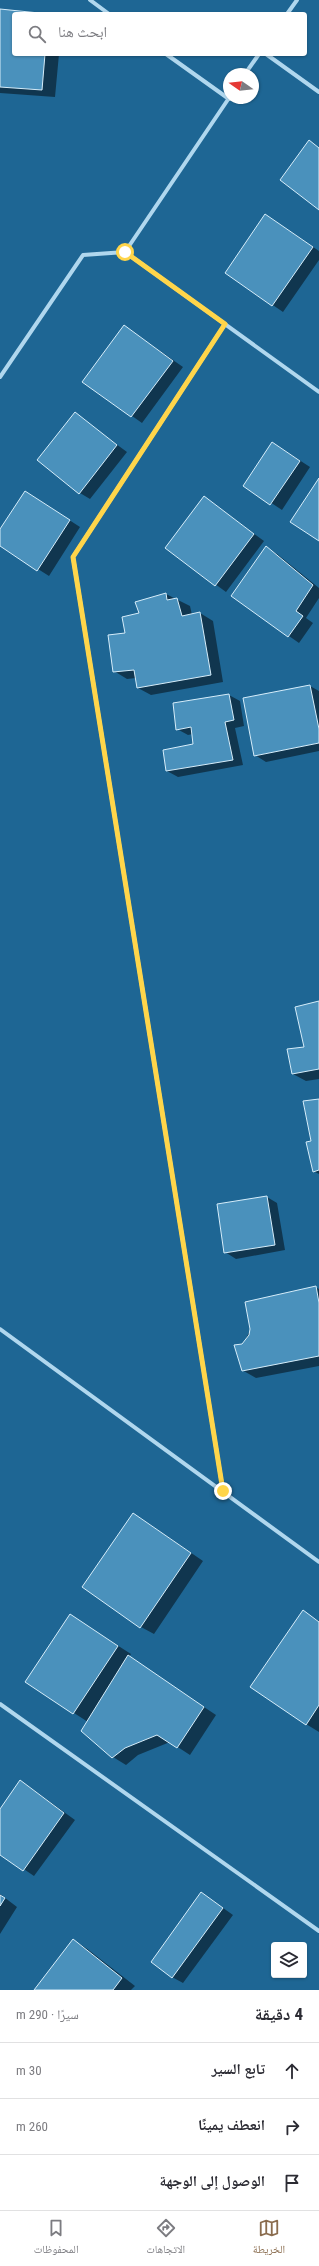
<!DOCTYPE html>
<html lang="ar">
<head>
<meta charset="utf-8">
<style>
  :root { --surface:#fff; --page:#f7f7f7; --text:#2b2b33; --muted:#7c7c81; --line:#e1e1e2; --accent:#8a6c4e }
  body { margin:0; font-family:"Roboto Condensed","Noto Naskh Arabic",sans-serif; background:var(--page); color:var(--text); direction:rtl }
  .controls { position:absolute; right:12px; bottom:12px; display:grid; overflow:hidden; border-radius:4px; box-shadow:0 1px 3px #0004 }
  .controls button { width:36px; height:36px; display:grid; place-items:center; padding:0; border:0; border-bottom:1px solid var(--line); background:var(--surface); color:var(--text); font:20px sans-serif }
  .compass { position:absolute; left:223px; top:68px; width:36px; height:36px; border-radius:50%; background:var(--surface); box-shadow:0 1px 3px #0004; rotate:284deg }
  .stop { position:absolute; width:12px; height:12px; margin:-9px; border:3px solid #ffd54a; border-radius:50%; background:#fff }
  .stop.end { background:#ffd54a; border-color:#fff; box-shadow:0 1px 4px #0008 }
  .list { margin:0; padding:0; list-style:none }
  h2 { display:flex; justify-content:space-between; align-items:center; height:52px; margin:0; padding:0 16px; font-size:17px }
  h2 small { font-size:13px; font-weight:400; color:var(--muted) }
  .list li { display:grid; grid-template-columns:26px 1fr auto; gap:12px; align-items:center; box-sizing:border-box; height:56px; padding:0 16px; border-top:1px solid var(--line) }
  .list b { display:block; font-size:15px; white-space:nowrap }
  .list em { font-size:13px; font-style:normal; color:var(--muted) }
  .icon { flex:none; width:22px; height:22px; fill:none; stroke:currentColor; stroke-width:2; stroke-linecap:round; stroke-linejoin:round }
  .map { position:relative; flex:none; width:319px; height:1990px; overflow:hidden; direction:ltr }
  .search { position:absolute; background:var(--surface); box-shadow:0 1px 3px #0004; left:12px; right:12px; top:12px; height:44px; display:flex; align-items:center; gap:10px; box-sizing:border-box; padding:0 14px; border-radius:4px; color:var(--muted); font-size:15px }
  .sheet { height:220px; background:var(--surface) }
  nav { display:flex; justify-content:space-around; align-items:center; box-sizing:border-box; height:56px; border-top:1px solid var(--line); background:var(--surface); font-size:11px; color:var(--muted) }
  nav a { display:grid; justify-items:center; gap:2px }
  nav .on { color:var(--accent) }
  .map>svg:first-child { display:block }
</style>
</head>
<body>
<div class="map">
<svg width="319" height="1990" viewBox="0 0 319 1990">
  <rect width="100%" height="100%" fill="#1e6694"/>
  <path fill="#0007" d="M0 10 43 14H14V54H59L55 97 0 93Z
    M266 215 319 251V260L283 312 226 273Z
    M124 326 183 367 142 423 84 382Z
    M75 414 127 452 90 499 80 493Z
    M273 443 310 467 282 510 244 485Z
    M26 492 80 527 49 576 0 545V531Z
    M204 497 264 541 226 592 166 548Z
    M266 548 277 554 319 588V598L306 618 313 623 299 643 232 596Z
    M166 594 190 606 192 615 200 613 213 621 223 682 151 695 138 688 136 678 127 679 114 671 126 634 140 614Z
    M310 686 319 691V751L266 762 255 755Z
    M229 695 240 701 244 726 235 728 243 765 178 777 167 771 194 745 193 734 188 735 177 729Z
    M319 1002V1079L306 1081 293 1074 305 1048Z
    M319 1100V1174L313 1171 312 1142Z
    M267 1197 277 1203 285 1250 236 1259 225 1252Z
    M315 1287 319 1289V1366L256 1378 242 1370 243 1344 251 1329Z
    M146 1522 203 1561 154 1634 141 1627Z
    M303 1612 319 1621V1732L306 1724Z
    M70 1615 131 1654 129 1657 216 1715 190 1755 170 1742 138 1755 126 1765 113 1757 88 1722 26 1682Z
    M21 1781 75 1820 34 1876 0 1853V1810Z
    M202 1893 233 1915 183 1983 172 1977Z
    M0 1894 17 1907 0 1934Z
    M73 1940 86 1948 135 1986 131 1990H35Z"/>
  <path fill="#4a91bc" stroke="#d6edfa" d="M0 9 49 14H14V54H45L42 90 0 87Z
    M309 140 319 148V210L280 180Z
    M265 214 313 247 272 306 225 273Z
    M124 325 173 361 131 417 82 382Z
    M75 412 117 445 79 494 37 460Z
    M272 442 300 461 270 505 243 486Z
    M319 478V541L290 522Z
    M25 491 70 520 37 571 0 546V529Z
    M204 496 254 534 215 586 165 548Z
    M266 546 313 585 296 611 303 616 288 637 231 596Z
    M166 593 167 600 177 598 182 616 200 612 211 675 137 688 134 670 113 672 108 635 125 633 122 617 139 613 135 602Z
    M310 685 319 729V743L254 756 243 698Z
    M229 694 234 720 225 722 233 760 166 771 163 750 193 744 191 727 176 730 173 703Z
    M319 1001V1069L292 1074 287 1049 304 1047 295 1007Z
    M319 1099V1170L313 1172 306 1142 311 1141 303 1101Z
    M267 1196 275 1245 224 1253 217 1204Z
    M316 1286 319 1303V1356L242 1371 234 1345 242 1344 249 1335 250 1329 245 1302Z
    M133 1513 191 1553 140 1628 82 1587Z
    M303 1610 319 1622V1705L306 1725 250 1687Z
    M70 1614 118 1646 73 1714 25 1682Z
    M128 1655 204 1707 177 1748 157 1735 125 1748 112 1758 81 1731Z
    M20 1780 64 1813 23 1871 0 1855V1809Z
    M201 1892 223 1908 172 1978 151 1962Z
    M0 1895 5 1898 0 1906Z
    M73 1939 122 1978 113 1990H34Z"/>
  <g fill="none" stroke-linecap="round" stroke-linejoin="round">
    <path stroke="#b0d7ee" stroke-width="4" d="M90 0 109 14
      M287 14 297 0
      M166 54 229 99
      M266 54 319 92
      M245 74 259 54
      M125 252 319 392
      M0 377 83 255 125 252 229 98
      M0 1329 319 1562
      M223 1491 73 557 225 324
      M0 1704 319 1931"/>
  </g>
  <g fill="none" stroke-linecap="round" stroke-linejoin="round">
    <path stroke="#ffd54a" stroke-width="5" d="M125 252 225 324 73 557 223 1491"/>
  </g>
</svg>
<div class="controls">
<button><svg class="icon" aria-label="layers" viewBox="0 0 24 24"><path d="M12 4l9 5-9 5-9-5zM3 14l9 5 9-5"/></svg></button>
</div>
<svg class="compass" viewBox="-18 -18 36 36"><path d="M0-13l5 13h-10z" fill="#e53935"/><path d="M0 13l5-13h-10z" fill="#7c7c81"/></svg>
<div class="stop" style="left:125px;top:252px"></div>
<div class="stop end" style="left:223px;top:1491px"></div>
<div class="search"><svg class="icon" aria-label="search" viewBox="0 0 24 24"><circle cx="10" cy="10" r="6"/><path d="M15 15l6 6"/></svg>ابحث هنا</div>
</div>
<section class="sheet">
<h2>4 دقيقة<small>سيرًا · 290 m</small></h2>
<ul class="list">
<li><svg class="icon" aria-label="ahead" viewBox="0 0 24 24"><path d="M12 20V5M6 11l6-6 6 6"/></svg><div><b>تابع السير</b></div><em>30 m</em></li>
<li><svg class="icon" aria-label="right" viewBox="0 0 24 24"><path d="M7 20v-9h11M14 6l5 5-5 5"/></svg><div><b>انعطف يمينًا</b></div><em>260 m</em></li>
<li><svg class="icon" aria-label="arrive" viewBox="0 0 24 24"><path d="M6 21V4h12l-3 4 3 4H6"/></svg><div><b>الوصول إلى الوجهة</b></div></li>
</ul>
</section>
<nav>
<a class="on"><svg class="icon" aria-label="map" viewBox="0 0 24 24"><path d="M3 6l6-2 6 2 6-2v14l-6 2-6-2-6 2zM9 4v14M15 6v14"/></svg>الخريطة</a>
<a><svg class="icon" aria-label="directions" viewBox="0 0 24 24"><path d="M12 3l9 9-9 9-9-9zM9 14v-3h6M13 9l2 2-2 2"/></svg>الاتجاهات</a>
<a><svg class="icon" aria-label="saved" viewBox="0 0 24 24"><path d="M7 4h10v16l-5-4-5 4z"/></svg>المحفوظات</a>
</nav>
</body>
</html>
